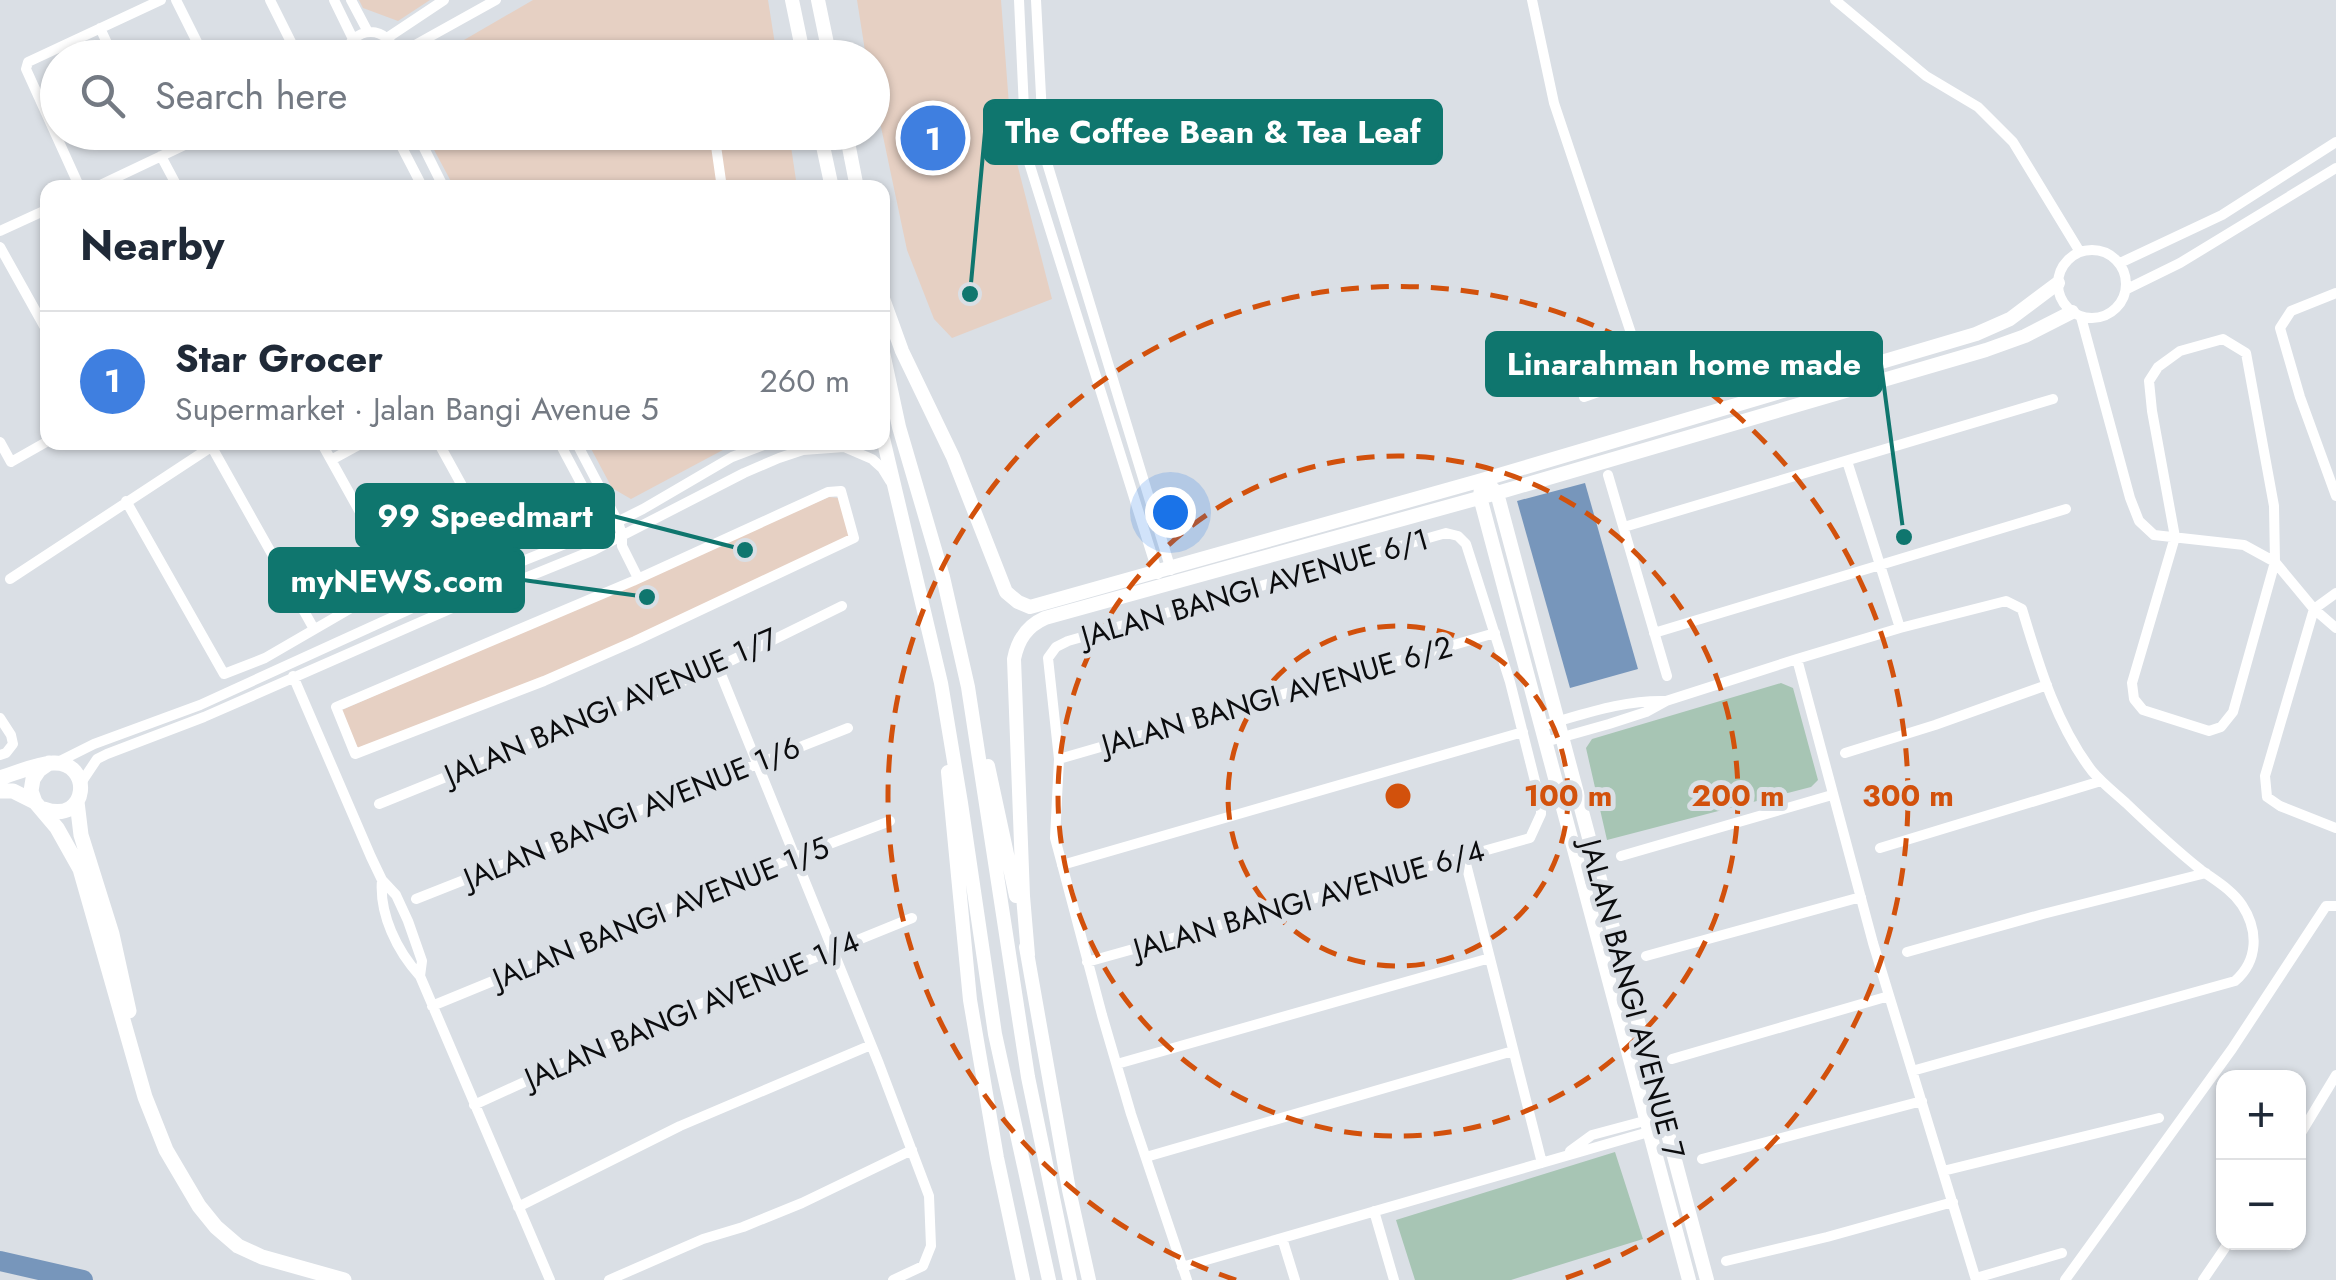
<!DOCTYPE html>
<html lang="en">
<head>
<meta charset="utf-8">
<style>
  :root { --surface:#fff; --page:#f2f2f3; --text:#1f2937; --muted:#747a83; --line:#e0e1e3; --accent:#1a73e8 }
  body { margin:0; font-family:Jost,sans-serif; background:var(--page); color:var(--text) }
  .controls { position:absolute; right:30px; bottom:30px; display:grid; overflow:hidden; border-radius:20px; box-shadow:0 2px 8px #0004 }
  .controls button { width:90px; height:90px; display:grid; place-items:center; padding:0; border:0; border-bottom:2px solid var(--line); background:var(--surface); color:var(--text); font:50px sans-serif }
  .you { position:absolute; left:1170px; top:512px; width:35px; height:35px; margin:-25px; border:8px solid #fff; border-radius:50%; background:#1a73e8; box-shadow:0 0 0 15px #1a73e833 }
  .badge { display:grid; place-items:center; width:65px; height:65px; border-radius:50%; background:var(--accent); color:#fff; font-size:32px; font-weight:700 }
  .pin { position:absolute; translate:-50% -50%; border:5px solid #fff; box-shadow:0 2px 10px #0006 }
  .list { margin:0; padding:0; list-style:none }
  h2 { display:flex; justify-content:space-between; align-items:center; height:130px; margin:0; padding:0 40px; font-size:42px }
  h2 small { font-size:32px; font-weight:400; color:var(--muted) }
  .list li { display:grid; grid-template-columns:65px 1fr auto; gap:30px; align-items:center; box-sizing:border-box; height:140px; padding:0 40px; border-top:2px solid var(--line) }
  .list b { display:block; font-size:38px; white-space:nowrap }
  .list p { margin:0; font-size:32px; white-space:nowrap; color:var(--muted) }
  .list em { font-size:32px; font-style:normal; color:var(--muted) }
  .icon { flex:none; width:55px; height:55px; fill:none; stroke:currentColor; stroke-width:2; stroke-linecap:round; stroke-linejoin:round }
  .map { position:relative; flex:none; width:2336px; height:1280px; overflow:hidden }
  .search { position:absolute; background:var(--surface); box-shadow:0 2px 8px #0004; left:40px; top:40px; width:850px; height:110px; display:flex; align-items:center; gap:25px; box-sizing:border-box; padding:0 35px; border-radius:55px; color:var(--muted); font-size:38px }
  .panel { position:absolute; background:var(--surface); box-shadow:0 2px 8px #0004; left:40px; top:180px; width:850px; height:270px; border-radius:20px }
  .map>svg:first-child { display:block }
</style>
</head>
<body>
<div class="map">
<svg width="2336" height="1280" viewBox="0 0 2336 1280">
  <rect width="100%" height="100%" fill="#dadfe5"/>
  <path fill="#e6d0c3" d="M359 0H430L398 21 363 8Z
    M533 0H768L777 57 433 58Z
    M857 0H1001L1012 144 1052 299 952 338 934 319 907 250 873 89 872 58 866 57Z
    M425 133H789L797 187H454Z
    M588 443H736L631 499 612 488Z
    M829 497 838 498 850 536 649 631 526 684 357 749 342 710Z"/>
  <path fill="#a7c5b4" d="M1781 683 1793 688 1818 780 1811 787 1607 840 1586 748 1592 739Z
    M1615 1152 1643 1239 1511 1280H1415L1396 1220Z"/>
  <path fill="#7796bb" d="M1585 483 1638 669 1570 688 1517 501Z"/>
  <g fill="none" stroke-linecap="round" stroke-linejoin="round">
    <path stroke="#7796bb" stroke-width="20" d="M0 1261 83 1280"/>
    <path stroke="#fff" stroke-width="10" d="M176 0 205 58
      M270 0 299 58
      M334 0 353 39
      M351 0 368 32
      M1019 0 1026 153 1158 574
      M1036 0 1044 153 1171 570
      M1532 0 1554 103 1639 357 1638 373 1627 382 1584 397
      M1835 0 1926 76 1978 107 2013 142 2080 252
      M100 28 114 58
      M387 38 444 0
      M703 49 704 58
      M397 55 496 0
      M344 58C351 24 390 23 397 58
      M150 132 151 134
      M394 132 423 188
      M416 132 444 188
      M714 132 722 188
      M161 156 178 188
      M80 188 26 69 28 62 161 0
      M94 188 212 132
      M0 231 48 209
      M0 247 48 333
      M2058 284a34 34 0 1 1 68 0a34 34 0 1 1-68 0Z
      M2120 263 2222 215 2336 142
      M2127 289 2180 263 2336 168
      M2336 293 2291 311 2280 328 2300 397 2336 496
      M2081 317 2130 498 2139 521 2154 535 2244 545 2275 562 2314 609 2336 628
      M2223 339 2246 353 2274 506 2275 562 2233 712 2221 727 2209 731 2143 710 2134 699 2132 683 2175 537 2152 411 2149 381 2158 367 2180 351Z
      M0 442 11 462 48 441
      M209 442 314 629
      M438 442 487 531
      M559 442 606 530
      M576 442 618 522 622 535V546L638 578
      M331 460 364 442
      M1847 461 1900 628
      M1608 475 1667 676
      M841 491 854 538 635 641 544 681 355 754 336 707 633 581 828 492Z
      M126 501 224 674 265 658 384 589 392 579 391 568 321 442
      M1624 527 2053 399
      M10 579 211 447
      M2336 593 2314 609 2265 776 2267 797 2280 806 2336 828
      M1654 633 2066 509
      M1797 659 1873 943 1976 1280
      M718 667 879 1064 929 1196 931 1246 923 1266 893 1280
      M293 676 371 857 382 880 396 895 408 921 422 961 420 976
      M0 718 11 735 13 744 6 753 0 755
      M1541 726C1582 715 1622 700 1665 701
      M1545 742 1609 724 1646 712 1666 701 1797 659 1900 628 2006 601 2022 609C2039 665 2056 724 2092 771 2102 783 2115 793 2126 803 2150 826 2175 849 2201 870 2216 881 2232 890 2242 905 2259 931 2258 961 2235 981L1912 1071
      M1845 753 1935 725 2047 685
      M1059 759 1495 633
      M58 762 94 744 200 705 463 585 605 528 643 509 732 457 772 442
      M81 783 97 759 107 754 204 717 466 602 594 550 744 473 779 458 803 450 844 447 872 459 882 468 890 481
      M379 804 718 667 842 606
      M1880 848 2101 781
      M1464 856 1542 1163
      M1621 856 1832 795
      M1062 865 1523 732
      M382 880C379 914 397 951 420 976L550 1280
      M416 899 848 728
      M1907 952 2043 914 2206 873
      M1646 956 1861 897
      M1087 962 1530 838 1541 814V805L1510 682 1466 544 1458 536 1446 533 1068 641 1056 647 1048 658 1059 759 1055 838 1102 1015 1131 1114 1187 1280
      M432 1006 795 857 890 821
      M1672 1059 1889 996
      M1117 1064 1490 958
      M474 1105 653 1023 912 918
      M2298 1138 2336 1075
      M1570 1151 1592 1135 1663 1116
      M1146 1157 1513 1051
      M1702 1159 1922 1101
      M1943 1171 2159 1118
      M518 1207 680 1126 871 1045
      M1374 1211 1394 1280
      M1282 1238 1295 1280
      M1726 1261 1827 1237 1953 1202
      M1182 1267 1666 1127
      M1976 1278 2062 1253
      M609 1280 703 1239 743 1227 802 1203 912 1150
      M2065 1280 2232 1049 2326 906H2336
      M2203 1280 2229 1242"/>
    <path stroke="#fff" stroke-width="14" d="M792 0 804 58
      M818 0 830 58
      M820 132 832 188
      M846 132 857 188
      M882 296 902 351 953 457 1006 592 1018 602 1030 607 1482 480 1976 334 2010 319 2058 283
      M882 348 899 427 943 577 968 687 1028 1077 1070 1280
      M882 434 941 683 961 803 995 1034 1049 1280
      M1491 487 1497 493 1707 1280
      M1481 488 1480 497 1689 1280
      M988 766 1016 896
      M948 772 970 1000 997 1158 1023 1280
      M1026 947 1069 1190 1089 1280
      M1028 955 1023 896 1014 659C1018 639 1027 626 1045 618L1497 493 1986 350 2025 336 2072 312"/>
    <path stroke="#fff" stroke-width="15" d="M49 763 39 770 33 779 31 791 35 802 57 828 80 869 145 1097 166 1150 199 1206 216 1227 238 1246 262 1257 344 1280
      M0 778C16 773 36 764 53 763 93 761 89 825 44 809
      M0 791H13L35 802
      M77 802 81 835 112 934 129 1011"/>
  </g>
  <g fill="none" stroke="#d2510c" stroke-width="5" stroke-dasharray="18 12">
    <circle cx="1398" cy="796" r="170"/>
    <circle cx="1398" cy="796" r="340"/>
    <path d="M1236 1280A510 510 0 1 1 1560 1280"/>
  </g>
  <g text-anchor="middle" stroke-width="10" stroke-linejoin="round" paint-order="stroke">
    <g font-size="30" fill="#0b0c0e" stroke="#dadfe5">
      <text transform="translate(1255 588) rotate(-16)" y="10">JALAN BANGI AVENUE 6/1</text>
      <text transform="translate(1277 696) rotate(-16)" y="10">JALAN BANGI AVENUE 6/2</text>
      <text transform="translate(611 707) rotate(-23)" y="10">JALAN BANGI AVENUE 1/7</text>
      <text transform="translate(632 813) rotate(-22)" y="10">JALAN BANGI AVENUE 1/6</text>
      <text transform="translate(1309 900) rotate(-16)" y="10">JALAN BANGI AVENUE 6/4</text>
      <text transform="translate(661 913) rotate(-22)" y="10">JALAN BANGI AVENUE 1/5</text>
      <text transform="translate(1632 999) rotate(75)" y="10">JALAN BANGI AVENUE 7</text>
      <text transform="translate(692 1010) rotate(-23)" y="10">JALAN BANGI AVENUE 1/4</text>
    </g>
  </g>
  <circle cx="1398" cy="796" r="15" fill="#d2510c" stroke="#dadfe5" stroke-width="5"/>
  <g font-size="30" text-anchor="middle" font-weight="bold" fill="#d2510c" stroke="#dadfe5" stroke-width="10" stroke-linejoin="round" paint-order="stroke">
    <text x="1568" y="806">100 m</text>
    <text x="1738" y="806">200 m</text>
    <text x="1908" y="806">300 m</text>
  </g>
  <path fill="none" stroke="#0f766e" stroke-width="4" d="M970 294L985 132M1904 537L1881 364M745 550L613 516M647 597L523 580"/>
  <g fill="#0f766e" stroke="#dadfe5" stroke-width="4">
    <circle cx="970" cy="294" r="10"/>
    <circle cx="1904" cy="537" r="10"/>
    <circle cx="745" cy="550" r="10"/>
    <circle cx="647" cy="597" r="10"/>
  </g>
  <g fill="#0f766e" stroke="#0f766e" stroke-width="4">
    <rect x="985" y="101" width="456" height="62" rx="10"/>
    <rect x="1487" y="333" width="394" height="62" rx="10"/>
    <rect x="357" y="485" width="256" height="62" rx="10"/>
    <rect x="270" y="549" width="253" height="62" rx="10"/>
  </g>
  <g font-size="32" text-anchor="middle" font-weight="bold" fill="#fff">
    <text x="1213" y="143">The Coffee Bean &amp; Tea Leaf</text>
    <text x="1684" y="375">Linarahman home made</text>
    <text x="485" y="527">99 Speedmart</text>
    <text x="397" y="592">myNEWS.com</text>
  </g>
</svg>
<div class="controls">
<button>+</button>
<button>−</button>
</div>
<div class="you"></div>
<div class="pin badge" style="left:933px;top:138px;background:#3f7fe0">1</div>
<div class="search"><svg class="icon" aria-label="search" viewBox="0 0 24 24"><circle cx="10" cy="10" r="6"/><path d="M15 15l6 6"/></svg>Search here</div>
<section class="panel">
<h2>Nearby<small></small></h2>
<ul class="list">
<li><span class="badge" style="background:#3f7fe0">1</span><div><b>Star Grocer</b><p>Supermarket · Jalan Bangi Avenue 5</p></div><em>260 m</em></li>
</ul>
</section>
</div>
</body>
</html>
